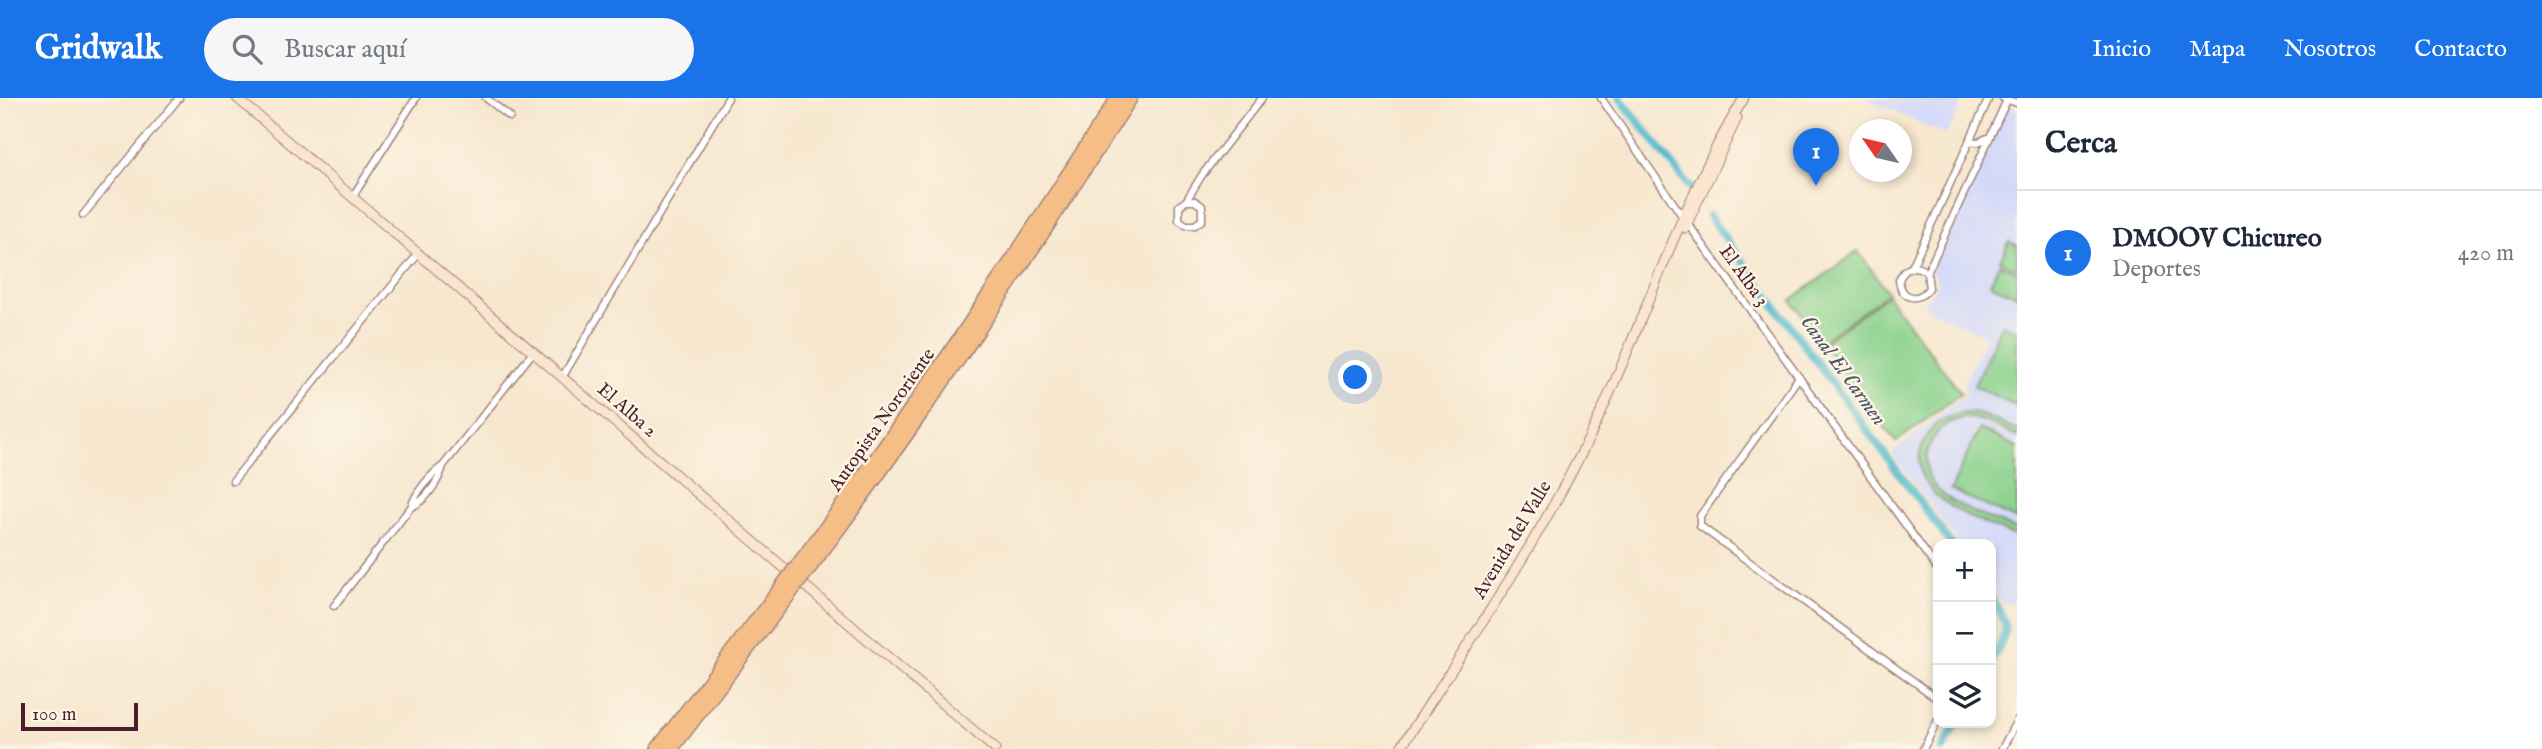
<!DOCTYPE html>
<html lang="es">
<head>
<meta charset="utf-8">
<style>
  :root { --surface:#fff; --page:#f6f6f7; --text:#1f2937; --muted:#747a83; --line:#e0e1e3; --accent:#1a73e8 }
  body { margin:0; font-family:"IM FELL English",serif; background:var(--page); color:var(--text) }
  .controls { position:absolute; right:21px; bottom:21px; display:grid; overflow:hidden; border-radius:14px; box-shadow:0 4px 10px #0003 }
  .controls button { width:63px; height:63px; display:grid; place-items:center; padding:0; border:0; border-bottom:2px solid var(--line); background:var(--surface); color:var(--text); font:35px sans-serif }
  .compass { position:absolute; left:1849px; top:21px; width:63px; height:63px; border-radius:50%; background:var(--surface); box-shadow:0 4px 10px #0003; rotate:304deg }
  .scale { position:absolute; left:21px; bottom:18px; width:117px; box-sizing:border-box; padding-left:7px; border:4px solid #4a1f2b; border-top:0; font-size:19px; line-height:24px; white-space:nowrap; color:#4a1f2b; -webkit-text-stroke:5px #fcf5e5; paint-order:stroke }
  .you { position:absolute; left:1356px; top:280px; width:24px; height:24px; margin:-18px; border:5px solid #fff; border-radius:50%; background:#1a73e8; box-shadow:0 0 0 10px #1a73e833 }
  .badge { display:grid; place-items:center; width:46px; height:46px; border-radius:50%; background:var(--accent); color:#fff; font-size:23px; font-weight:700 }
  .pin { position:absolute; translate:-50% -58px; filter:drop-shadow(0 2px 4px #0008) }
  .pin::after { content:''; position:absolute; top:37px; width:24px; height:21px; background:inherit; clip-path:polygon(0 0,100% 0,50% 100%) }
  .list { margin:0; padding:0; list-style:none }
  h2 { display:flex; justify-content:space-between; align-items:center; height:91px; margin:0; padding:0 28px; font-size:30px }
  h2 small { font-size:23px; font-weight:400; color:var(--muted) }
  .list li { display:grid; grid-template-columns:46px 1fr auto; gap:21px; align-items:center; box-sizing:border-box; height:126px; padding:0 28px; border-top:2px solid var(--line) }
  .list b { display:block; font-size:26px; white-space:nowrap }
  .list p { margin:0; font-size:23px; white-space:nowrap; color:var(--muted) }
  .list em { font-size:23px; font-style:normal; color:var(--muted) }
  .icon { flex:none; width:38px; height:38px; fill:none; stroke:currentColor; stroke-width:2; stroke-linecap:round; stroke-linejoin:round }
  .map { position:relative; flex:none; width:2017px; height:651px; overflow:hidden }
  header { display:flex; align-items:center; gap:42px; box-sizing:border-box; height:98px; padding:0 35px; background:var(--accent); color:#fff }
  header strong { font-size:33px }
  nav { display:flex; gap:38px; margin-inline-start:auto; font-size:24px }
  .search { width:490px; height:63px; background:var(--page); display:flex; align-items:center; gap:18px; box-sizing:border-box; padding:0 24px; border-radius:38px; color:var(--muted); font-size:26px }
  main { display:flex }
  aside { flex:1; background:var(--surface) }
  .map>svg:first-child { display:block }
</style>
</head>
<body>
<header>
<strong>Gridwalk</strong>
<div class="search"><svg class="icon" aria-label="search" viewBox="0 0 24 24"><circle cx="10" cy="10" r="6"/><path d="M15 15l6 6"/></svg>Buscar aquí</div>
<nav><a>Inicio</a><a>Mapa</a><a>Nosotros</a><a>Contacto</a></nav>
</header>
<main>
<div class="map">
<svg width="2017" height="651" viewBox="0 0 2017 651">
  <rect width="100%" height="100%" fill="#fcf5e5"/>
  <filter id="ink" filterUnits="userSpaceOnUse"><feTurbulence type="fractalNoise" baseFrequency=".0143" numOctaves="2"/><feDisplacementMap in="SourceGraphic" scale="14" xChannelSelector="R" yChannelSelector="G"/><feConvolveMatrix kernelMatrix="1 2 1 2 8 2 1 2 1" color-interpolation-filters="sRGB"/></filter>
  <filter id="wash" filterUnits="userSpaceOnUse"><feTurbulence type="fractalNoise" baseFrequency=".00686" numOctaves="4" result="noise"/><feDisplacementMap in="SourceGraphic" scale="28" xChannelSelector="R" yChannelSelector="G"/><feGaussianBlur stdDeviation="1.57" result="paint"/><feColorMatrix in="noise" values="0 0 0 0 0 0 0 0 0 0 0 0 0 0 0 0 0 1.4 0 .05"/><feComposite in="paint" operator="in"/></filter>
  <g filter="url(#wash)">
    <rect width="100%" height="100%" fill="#f7e7cf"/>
    <path fill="#d3d9f9" d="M1864 0H1964L1947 37Z
      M2008 8 2017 11V502L2004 507 1991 489V446H1959L1892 355 1967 295 1963 287 1987 239 1928 211 1924 204 1934 192 1937 185 1936 178 1930 172Z"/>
    <path fill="#8ad28d" stroke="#6a785c" stroke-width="2" d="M2009 144 2017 147V171L2000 163Z
      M1858 153 1888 195 1822 243 1791 202Z
      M1999 166 2017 174V198L1990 186Z
      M1887 197 1961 295 1896 344 1822 246Z
      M2002 226 2017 233V308L1974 288Z
      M1973 315 1985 318 2017 332V339C2002 332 1983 319 1966 320 1933 322 1914 363 1935 389 1950 408 1994 422 2017 432V439C1979 422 1893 397 1927 338 1936 321 1955 315 1973 315Z
      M1979 331 2017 349V422L1951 392Z"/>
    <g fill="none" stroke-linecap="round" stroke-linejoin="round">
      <path stroke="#51bace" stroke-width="8" d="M1620 0 1691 90
        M1709 118 1951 446
        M1991 500C2012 529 2007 535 1991 564
        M1943 651 1957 625"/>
    </g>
  </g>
  <g filter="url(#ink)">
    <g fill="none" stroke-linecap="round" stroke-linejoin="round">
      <defs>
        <path id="street" d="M486 0 510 19
          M1601 0 1683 119 1938 472
          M2003 0 2017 5
          M1969 43 1978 44 1990 39
          M353 98 416 0
          M1186 103H1195L1202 108V122L1195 127H1186L1179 122V108L1186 103 1202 77 1262 0
          M83 117 179 0
          M1912 169 1989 0
          M1927 175C1916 165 1904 169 1899 182 1901 201 1918 205 1929 190L1927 175 2007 2
          M563 278 728 0
          M1799 279 1700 418V428L1938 601
          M233 383 419 155
          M411 409C426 403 439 383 443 368
          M334 508 411 409C416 394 430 377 443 368L534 253
          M1923 651 1938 622
          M2002 651 2017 622"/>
        <path id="secondary" d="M237 0 995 651
          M1685 130 1737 20
          M1400 651C1466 549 1536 448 1590 338 1644 227 1679 106 1744 0"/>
        <path id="highway" d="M801 462C914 313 1016 157 1117 0
          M810 470C925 317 1027 161 1131 0
          M657 651 781 489
          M672 651 790 496"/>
      </defs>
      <use href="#street" stroke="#a0837d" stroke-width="9"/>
      <use href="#secondary" stroke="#a0837d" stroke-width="11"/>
      <use href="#highway" stroke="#a0837d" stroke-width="15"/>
      <use href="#street" stroke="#fff" stroke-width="6"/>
      <use href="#secondary" stroke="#fbe5cf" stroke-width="9"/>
      <use href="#highway" stroke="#f6be87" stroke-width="12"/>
      <defs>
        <path id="highway-bridge" d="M781 489 801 462
          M790 496 810 470"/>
      </defs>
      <use href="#highway-bridge" stroke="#a0837d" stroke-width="15" stroke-linecap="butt"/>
      <use href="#highway-bridge" stroke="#f6be87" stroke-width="12"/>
    </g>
  </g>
  <g text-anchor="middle" stroke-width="5" stroke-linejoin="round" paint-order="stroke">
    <g font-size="19" fill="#4a1f2b" stroke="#fcf5e5">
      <text transform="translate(1745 177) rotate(54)" y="7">El Alba 3</text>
      <text transform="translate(628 311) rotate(41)" y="7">El Alba 2</text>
      <text transform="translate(881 321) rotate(-55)" y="7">Autopista Nororiente</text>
      <text transform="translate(1511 441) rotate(-59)" y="7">Avenida del Valle</text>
    </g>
    <g font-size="21" font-style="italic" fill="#4c5564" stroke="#fcf5e5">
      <text transform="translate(1844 272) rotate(54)" y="7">Canal El Carmen</text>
    </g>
  </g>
</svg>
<div class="controls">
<button>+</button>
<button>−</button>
<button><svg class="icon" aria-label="layers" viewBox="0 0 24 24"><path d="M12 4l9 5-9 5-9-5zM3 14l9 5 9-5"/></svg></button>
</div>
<svg class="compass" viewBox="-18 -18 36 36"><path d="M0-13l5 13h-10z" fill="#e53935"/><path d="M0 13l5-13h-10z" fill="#747a83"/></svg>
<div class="scale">100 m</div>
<div class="you"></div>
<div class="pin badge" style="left:1816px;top:88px">1</div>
</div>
<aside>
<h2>Cerca<small></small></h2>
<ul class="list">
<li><span class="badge">1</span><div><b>DMOOV Chicureo</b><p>Deportes</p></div><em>420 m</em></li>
</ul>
</aside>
</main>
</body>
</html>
